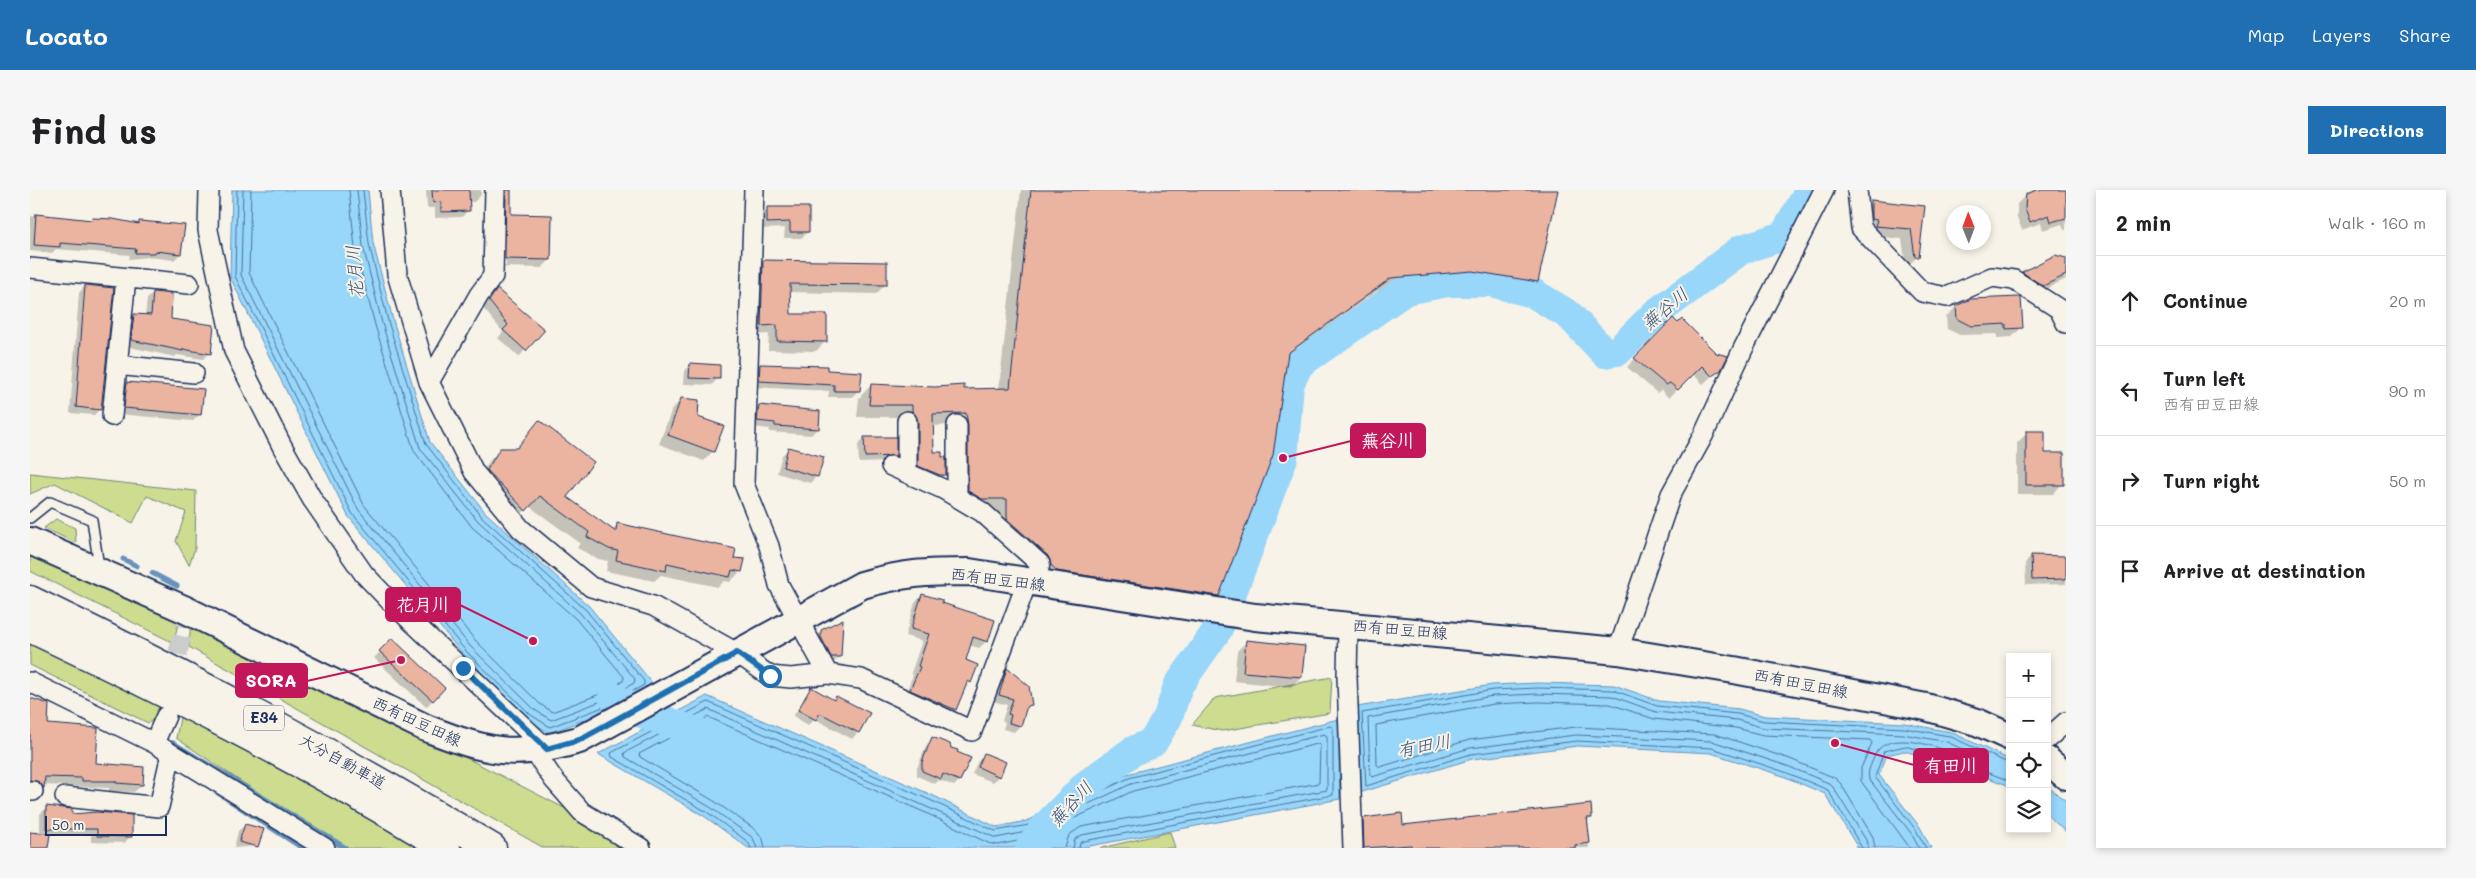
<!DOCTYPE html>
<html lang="en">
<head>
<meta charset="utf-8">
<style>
  :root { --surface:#fff; --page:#f6f6f6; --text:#202124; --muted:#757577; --line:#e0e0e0; --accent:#1f6fb2 }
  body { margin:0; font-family:Mali,"Klee One",sans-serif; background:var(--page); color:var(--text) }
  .controls { position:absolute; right:15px; bottom:15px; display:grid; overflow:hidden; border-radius:0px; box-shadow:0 2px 8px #0003 }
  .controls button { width:45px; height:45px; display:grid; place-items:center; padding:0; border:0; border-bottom:1px solid var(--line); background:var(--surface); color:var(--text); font:25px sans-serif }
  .compass { position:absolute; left:1916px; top:15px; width:45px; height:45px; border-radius:50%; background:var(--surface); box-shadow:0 2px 8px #0003; rotate:359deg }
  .scale { position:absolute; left:15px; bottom:12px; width:122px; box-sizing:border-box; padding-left:5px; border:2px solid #1b2f5e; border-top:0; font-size:14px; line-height:18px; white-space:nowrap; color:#1b2f5e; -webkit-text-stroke:4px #f7f3e8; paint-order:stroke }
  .stop { position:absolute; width:15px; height:15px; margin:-11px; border:4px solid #1f6fb2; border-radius:50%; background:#fff }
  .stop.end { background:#1f6fb2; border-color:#fff; box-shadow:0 1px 5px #0008 }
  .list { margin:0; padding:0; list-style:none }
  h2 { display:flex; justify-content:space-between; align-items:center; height:65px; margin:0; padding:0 20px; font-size:21px }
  h2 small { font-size:16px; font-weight:400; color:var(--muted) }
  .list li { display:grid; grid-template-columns:32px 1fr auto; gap:15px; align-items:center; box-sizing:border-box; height:90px; padding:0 20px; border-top:1px solid var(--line) }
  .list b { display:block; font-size:19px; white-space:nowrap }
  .list p { margin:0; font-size:16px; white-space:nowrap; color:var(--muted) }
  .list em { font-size:16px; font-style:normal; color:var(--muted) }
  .icon { flex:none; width:28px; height:28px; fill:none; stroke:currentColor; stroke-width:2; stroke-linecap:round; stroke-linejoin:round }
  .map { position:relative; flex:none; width:2036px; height:658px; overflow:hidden; border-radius:0px }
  header { display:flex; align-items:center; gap:30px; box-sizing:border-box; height:70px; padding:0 25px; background:var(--accent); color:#fff }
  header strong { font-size:24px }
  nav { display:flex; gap:28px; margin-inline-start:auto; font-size:18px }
  .intro { display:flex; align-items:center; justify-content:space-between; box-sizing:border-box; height:120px; padding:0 30px }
  h1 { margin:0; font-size:35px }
  .button { padding:12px 22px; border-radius:0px; background:var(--accent); color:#fff; font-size:18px; font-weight:700 }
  main { display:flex; gap:30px; padding:0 30px }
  aside { flex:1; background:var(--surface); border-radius:0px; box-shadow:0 2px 8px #0003 }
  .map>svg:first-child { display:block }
</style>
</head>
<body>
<header>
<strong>Locato</strong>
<nav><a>Map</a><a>Layers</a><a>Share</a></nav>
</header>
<div class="intro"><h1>Find us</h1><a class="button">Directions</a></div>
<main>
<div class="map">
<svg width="2036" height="658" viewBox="0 0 2036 658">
  <rect width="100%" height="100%" fill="#f7f3e8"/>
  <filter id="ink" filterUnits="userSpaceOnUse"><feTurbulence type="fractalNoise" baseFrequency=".02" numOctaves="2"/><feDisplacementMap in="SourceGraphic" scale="10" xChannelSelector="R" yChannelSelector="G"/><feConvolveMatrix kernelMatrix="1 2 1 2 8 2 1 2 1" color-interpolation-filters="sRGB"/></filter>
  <g filter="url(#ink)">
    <path fill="#cddc8f" stroke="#748676" d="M0 283 166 301 165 358 159 375 146 351 156 322 117 306 103 333 25 293 0 304Z
      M26 329 45 338 46 353 14 338Z
      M0 356 150 423 144 453 0 381Z
      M161 427 544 623 601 658H514L159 457Z
      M0 448 133 505 132 524 118 533 0 475Z
      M1302 487 1300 523 1192 541 1162 535 1185 508Z
      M153 513 409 658H310L146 548Z
      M1140 642 1145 658H1070H1071Z"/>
    <path fill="#98d6fa" stroke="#6693bc" d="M202 0H338L343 53 363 130 400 252 456 323 559 416 624 495 578 521 519 543 498 529 432 463 318 326 200 87Z
      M1508 493 1584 495 1629 511 1709 519 1735 526 1874 533 1921 542 1980 570V596L1918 573 1874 561 1857 565 1849 585 1890 637 1901 658H1828L1795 604 1753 586 1681 563 1548 556 1442 569 1329 603 1327 517 1462 495Z
      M677 506 904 606 966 637 997 631 1097 584 1308 529 1310 609 1049 658H718L674 626 568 564Z
      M2017 596 2036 611V642L2017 625Z"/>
    <path fill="#0003" fill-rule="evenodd" d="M396 0H451V5L444 12H438V20L432 27 405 28V18H397Z
      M477 0 480 25 520 70 512 78 467 77 468 8ZM474 32H477L476 76H473Z
      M991 0H1526L1506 91 1494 104 1428 93 1347 101 1257 166 1187 405 1175 418 1005 378 964 342 965 321H939L924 235 902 236 903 264 914 285 902 298 876 288 869 227H827L829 208 841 195 933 200 969 199Z
      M2014 0H2036V40H2034L2032 34 2013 40 2011 33 1992 40 1987 28V14L1996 5Z
      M1841 12 1894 18 1888 66 1878 76H1876L1872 49 1836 45 1831 21Z
      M737 19 778 42 771 48H754L755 38 731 39V25Z
      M0 26 35 29 37 27 107 35 110 33 150 64 144 70 119 67 99 69 100 65 26 59 22 63 0 61Z
      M2025 66 2036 68V89L2003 105 1983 91 1992 81Z
      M733 71 855 95 846 104 759 102 760 125 796 151 786 161 738 160 739 144 722 145 724 80Z
      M55 96 70 219 64 225 40 223 49 103Z
      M467 101 495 160 489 167 468 148 473 142 453 118Z
      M123 103 140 130 179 163 173 169 147 165 145 167 95 156 98 132 104 126H115L117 109Z
      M1926 117 1992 137 1982 147 1967 148V144L1930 145 1917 139 1916 127Z
      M1643 130 1690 179 1673 194 1663 184 1639 208 1631 200 1627 203 1597 177Z
      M660 175 688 188 682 195 653 194 654 181Z
      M730 175 795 181 828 201 822 207H798L799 201 723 197 724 181Z
      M97 194 170 224 163 231 88 224 91 200Z
      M652 209 666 228 683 261 674 271 629 254 642 219Z
      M729 217 788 238 781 245 739 242 740 239 722 237 723 223Z
      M509 232 535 307 582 341 588 335 703 369 711 381 700 392 694 391 688 397 631 385 624 391 576 381 578 371 568 369 547 358 550 353 499 316 485 331 447 292 460 270 471 259 485 260Z
      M1997 243 2014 264 2032 294 2023 304H1987V253Z
      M835 248 864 265 858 272 829 273 828 255Z
      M759 259 787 286 780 293 747 283 752 265Z
      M2002 366 2036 367V394L1996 395 1995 373Z
      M892 405 910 414 957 451 949 458 939 455 934 470 940 492 934 498 925 520 918 527 874 507 883 485 881 483 892 451 875 446 885 413Z
      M792 441 810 467 803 473H795L785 447Z
      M362 450 414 499 396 517 344 468Z
      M1216 452 1271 487 1261 497 1204 491 1207 461Z
      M977 479 1001 515 994 521 990 536 984 542 973 539 975 532 972 531 977 515 963 511 971 485Z
      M782 499 803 511 807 507 828 542 822 549 785 529 778 535 763 526Z
      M0 509 18 515 16 535 64 574 112 595 104 602 79 601V598L13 595 6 605 0 599Z
      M902 549 929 591 924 596 909 590 905 594 887 586V578L897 554Z
      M954 565 969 586 963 592 942 584 948 571Z
      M16 618 41 625 101 646 94 653 61 652V645H18L17 658H0V643L10 644V624Z
      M1561 628 1556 633 1559 658H1322L1321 642 1334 629 1372 637Z
      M215 635 227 656 204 658 208 641Z"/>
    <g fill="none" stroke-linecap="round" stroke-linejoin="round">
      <path stroke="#4d729c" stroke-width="1" d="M207 0 205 86 322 323 435 460 501 525 520 537 576 516 614 495V491L556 420 452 327 396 254 358 131 339 54 333 0
        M213 0 211 85 328 319 440 456 505 520 521 530 574 510 604 493 605 489 551 424 448 331 390 258 352 133 333 56 327 0
        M221 0 219 83 334 315 445 450 510 514 522 522 570 504 593 491 594 487 546 429 442 337 384 261 345 135 325 58 319 0
        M721 658 718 652 677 622 582 567 581 563 678 512 902 611 965 641 999 635 1099 588 1300 536 1303 538V605L1054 651 1050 653 1049 658
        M727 658 723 648 680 617 595 567 594 563 678 519 966 648 1001 641 1101 594 1294 544 1297 546V600L1052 645 1045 649 1043 658
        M735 658 733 649 726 640 684 611 610 567 609 564 678 527 896 623 958 653 968 655 1002 648 1103 601 1287 554 1290 555 1289 593 1051 637 1039 645 1035 658
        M1832 658 1798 600 1755 582 1682 558 1547 551 1441 564 1336 596 1332 523 1463 500 1508 498 1583 500 1627 516 1708 524 1734 531 1874 538 1919 546 1980 574
        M1838 658 1836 650 1801 594 1757 576 1682 551 1546 545 1440 558 1342 587 1340 585 1338 528 1463 506 1508 504 1582 506 1626 522 1707 530 1734 538 1873 544 1917 552 1951 568 1952 571 1949 573C1925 564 1857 532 1844 567 1841 575 1837 581 1839 589L1881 643 1889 658
        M1845 658 1843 647 1811 594 1805 588 1760 569 1685 544 1546 537 1439 550 1350 577 1347 575 1346 535 1464 514 1508 512 1580 514 1624 529 1706 538 1733 545 1840 550 1842 553 1831 578V591L1880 658
        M1896 658 1886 640 1845 587 1854 561 1875 556 1919 568 1980 591"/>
      <path stroke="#6693bc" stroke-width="5" d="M93 369 107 376
        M122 383 147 396
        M143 553 316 658
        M188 603 272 658"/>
      <path stroke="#98d6fa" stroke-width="30" d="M583 507 609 522 670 543
        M1000 658 1017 635 1056 595 1103 561 1123 552 1138 527 1148 496 1188 439 1253 268 1259 194 1269 174 1376 100 1418 92H1461L1503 103 1539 125 1575 163 1588 161 1625 124 1712 59 1754 46 1780 0"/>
    </g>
    <path fill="#ebb4a1" stroke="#1b2f5e" d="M402 0H439L440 21 411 22V12L403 13Z
      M476 0H481V24L522 25 521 70 475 69Z
      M1001 0H1528L1508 92 1442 81 1361 88 1258 163 1243 265 1189 406 1027 381 1021 375 1018 366 977 329V309H952L938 301V235L936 223 903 224 904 262H912V267H916V285H910L888 276V231L882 221V215H839L841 194 905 197 934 195V199L980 198Z
      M2007 0H2036V28L2021 32 2019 25 2000 32 1995 18 1996 4Z
      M1841 10 1895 16 1889 67H1885L1881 39 1845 36 1847 30 1841 29Z
      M737 17H779V42H760V32L737 33Z
      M6 24 62 30 63 28 83 29 109 34V31L155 35 151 64 126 61 125 63H105L106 59 30 53V57L4 55Z
      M2025 65 2036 68V85L2013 96 1992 82Z
      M733 70 857 72V95L760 94 761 124H797V152L747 151V135L731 136Z
      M55 95 84 98 71 220 46 217Z
      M467 99 515 140 496 161 473 140 478 135 459 111Z
      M123 102 142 104 141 129 184 135 181 164 153 159V161L101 150 104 124 121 125Z
      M1989 107 1991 108 1993 138 1976 139V134L1941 136 1927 129 1926 116 1941 109Z
      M1643 128 1648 133 1652 129 1686 163 1698 166 1691 180 1682 186 1672 176 1648 200 1640 193 1636 195 1604 168Z
      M660 173 690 175V189L659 188Z
      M730 174 797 176V180L832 182 830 201H804V195L729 191Z
      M97 192 174 199 171 225 94 218Z
      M651 208 669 210 668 227 694 236 684 262 638 245Z
      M729 215 790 221 789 239 745 236V233L727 231Z
      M509 230 564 272 537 307 586 342 587 333 706 359 704 368 715 369 712 382 702 380 700 387 637 373 636 381 586 370 588 361 579 359 557 347 559 342 510 306 496 321 457 280 470 258H487Z
      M1996 241H2015V263H2034V295H1996Z
      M834 247H866V266L835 267Z
      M758 257 794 267 788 287 753 277Z
      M2001 365 2036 366V389L2002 390Z
      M892 404 912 410V413L965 430 958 452 943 447 936 470 948 475 941 493 938 491 926 520 880 500 890 477 888 476 899 444 881 439Z
      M813 429 811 467H801L791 447V440Z
      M362 448 415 498 403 511 349 461Z
      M1216 450 1275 456 1272 487 1213 482Z
      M977 478 999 496 1002 515 997 516 991 536 979 533 981 525 978 524 983 509 969 505Z
      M781 497 804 510 806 506 840 523 829 543 790 523 786 530 768 520Z
      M0 508 19 514 18 534 68 538 66 573 114 577 113 595 86 593V591H52V588L15 587 14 598 9 592 0 590Z
      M902 547 920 554 921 558 928 560 927 562 941 568 930 591 913 584 911 589 892 581V572Z
      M954 563 976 572 970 587 948 577Z
      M1561 614 1562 628H1557L1560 653 1545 655V658H1382L1381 655 1334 658 1333 628 1372 623 1373 635Z
      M16 616 42 619V624L67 622 102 625V647L67 646V639H16Z
      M215 634 234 639 228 657 209 652Z
      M0 642 20 644 18 658H0Z"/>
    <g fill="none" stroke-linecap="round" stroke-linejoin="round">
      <path stroke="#cbcccc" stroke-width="19" stroke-dasharray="19 9" stroke-linecap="butt" d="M142 492 154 434"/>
      <defs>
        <path id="lane" d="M0 328 20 312 62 330 69 377"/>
        <path id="street" d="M179 0 178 40 204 161 252 256 282 309 334 384 358 409 517 559
          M360 0 367 84 399 192 444 282 491 339 561 397 623 416 707 463 740 486 761 488 798 484 831 489 942 541 997 392
          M724 0 714 294 739 356 749 395 798 484
          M1827 0 1831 38 1892 102 1917 107 1962 87 1984 90 2029 119 2036 133
          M0 78 159 94
          M87 175 164 183
          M399 192 449 105 463 86 465 0
          M82 226 96 88
          M861 276 913 299 952 322 1010 374 1005 393
          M877 283V231
          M927 307V235
          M1318 434 1317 487 1323 658
          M1588 461 1641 304 1673 246 1713 159 1794 0
          M0 492 124 553 295 658
          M2017 549 2036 532
          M124 553 136 526
          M504 561 524 590 552 622 611 658
          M0 601H3
          M35 607 129 617 141 564"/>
        <path id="secondary" d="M0 351 156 420 396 538C458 562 483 569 549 550L832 395C873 383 896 382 939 382L1225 427 1588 461 1704 480 1896 517 1947 532 1980 547
          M2017 570 2036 586"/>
        <path id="highway" d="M0 410C158 486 312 567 462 658
          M0 438C142 505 283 576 416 658"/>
      </defs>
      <use href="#lane" stroke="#1b2f5e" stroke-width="12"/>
      <use href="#street" stroke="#1b2f5e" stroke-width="22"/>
      <use href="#secondary" stroke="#1b2f5e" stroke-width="30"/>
      <use href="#highway" stroke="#1b2f5e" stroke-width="31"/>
      <use href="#lane" stroke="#f7f3e8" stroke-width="9"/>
      <use href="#street" stroke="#f7f3e8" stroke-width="19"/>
      <use href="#secondary" stroke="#f7f3e8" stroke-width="26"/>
      <use href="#highway" stroke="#f7f3e8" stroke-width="28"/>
    </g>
  </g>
  <g fill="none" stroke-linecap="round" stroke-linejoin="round" filter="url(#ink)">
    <path stroke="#1f6fb2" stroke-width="6" d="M433 478 517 559 549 550 707 463 740 486"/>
  </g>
  <g text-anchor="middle" stroke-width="4" stroke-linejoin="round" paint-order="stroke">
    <rect fill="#f7f3e8" stroke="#5d6a87" stroke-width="1" x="214" y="515.5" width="40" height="25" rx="4"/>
    <g font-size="15" font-weight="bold" fill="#1b2f5e">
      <text x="234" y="533">E34</text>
    </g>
    <g font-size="16" fill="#1b2f5e" stroke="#f7f3e8">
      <text transform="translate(968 389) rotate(7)" y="6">西有田豆田線</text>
      <text transform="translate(1370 439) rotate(5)" y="6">西有田豆田線</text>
      <text transform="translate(1771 493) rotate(11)" y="6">西有田豆田線</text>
      <text transform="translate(387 531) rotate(25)" y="6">西有田豆田線</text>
      <text transform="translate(313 571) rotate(29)" y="6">大分自動車道</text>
    </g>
    <g font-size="18" font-style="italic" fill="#34507d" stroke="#f7f3e8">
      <text transform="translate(325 82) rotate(-95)" y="6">花月川</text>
      <text transform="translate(1635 119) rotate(-40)" y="6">蕪谷川</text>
      <text transform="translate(1394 556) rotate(-11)" y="6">有田川</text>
      <text transform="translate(1041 614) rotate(-47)" y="6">蕪谷川</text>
    </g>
  </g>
  <path fill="none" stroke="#c2185b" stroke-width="2" d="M1253 268L1321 251M503 451L430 415M371 470L277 491M1805 553L1884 575"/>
  <g fill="#c2185b" stroke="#f7f3e8" stroke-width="2">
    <circle cx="1253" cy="268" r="5"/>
    <circle cx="503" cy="451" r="5"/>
    <circle cx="371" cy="470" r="5"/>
    <circle cx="1805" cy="553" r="5"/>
  </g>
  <g fill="#c2185b" stroke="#c2185b" stroke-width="2">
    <rect x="1321" y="234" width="74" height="33" rx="5"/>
    <rect x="356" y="398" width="74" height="33" rx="5"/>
    <rect x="206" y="474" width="71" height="33" rx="5"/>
    <rect x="1884" y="559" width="74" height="33" rx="5"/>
  </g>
  <g font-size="18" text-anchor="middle" font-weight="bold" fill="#fff">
    <text x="1358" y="257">蕪谷川</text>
    <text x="393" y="421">花月川</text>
    <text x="241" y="497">SORA</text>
    <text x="1921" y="582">有田川</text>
  </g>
</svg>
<div class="controls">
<button>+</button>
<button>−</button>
<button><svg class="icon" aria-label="locate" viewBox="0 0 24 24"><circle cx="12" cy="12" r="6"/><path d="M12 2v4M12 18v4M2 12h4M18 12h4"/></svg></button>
<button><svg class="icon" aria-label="layers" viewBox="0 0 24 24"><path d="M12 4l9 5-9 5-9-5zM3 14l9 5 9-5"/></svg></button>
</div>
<svg class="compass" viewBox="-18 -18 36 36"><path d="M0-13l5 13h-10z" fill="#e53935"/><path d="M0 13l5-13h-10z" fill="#757577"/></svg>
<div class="scale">50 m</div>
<div class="stop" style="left:740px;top:486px"></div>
<div class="stop end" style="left:433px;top:478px"></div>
</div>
<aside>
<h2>2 min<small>Walk · 160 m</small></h2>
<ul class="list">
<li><svg class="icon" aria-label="ahead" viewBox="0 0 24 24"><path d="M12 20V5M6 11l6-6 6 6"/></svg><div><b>Continue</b></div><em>20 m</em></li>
<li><svg class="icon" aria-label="left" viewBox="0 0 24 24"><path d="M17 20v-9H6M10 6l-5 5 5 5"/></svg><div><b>Turn left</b><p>西有田豆田線</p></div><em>90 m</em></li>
<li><svg class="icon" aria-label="right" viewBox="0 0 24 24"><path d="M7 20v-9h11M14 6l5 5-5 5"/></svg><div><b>Turn right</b></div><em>50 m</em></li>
<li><svg class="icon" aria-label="arrive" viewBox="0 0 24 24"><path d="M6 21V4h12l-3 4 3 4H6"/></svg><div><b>Arrive at destination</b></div></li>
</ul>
</aside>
</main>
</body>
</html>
